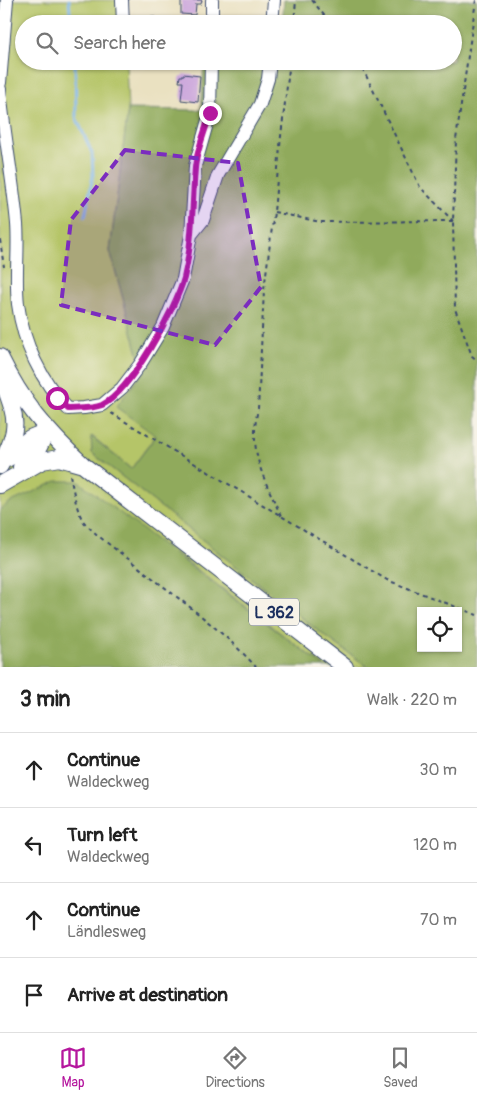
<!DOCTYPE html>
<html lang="en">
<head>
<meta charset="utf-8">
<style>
  :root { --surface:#fff; --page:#f6f6f6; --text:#222; --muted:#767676; --line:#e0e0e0; --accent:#b5179e }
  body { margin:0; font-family:Pangolin,sans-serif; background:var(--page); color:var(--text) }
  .controls { position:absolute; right:15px; bottom:15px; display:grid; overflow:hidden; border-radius:0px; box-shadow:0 1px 4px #0004 }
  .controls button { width:45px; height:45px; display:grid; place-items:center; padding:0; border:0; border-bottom:1px solid var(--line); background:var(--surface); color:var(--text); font:25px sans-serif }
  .stop { position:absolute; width:15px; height:15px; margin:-11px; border:4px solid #b5179e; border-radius:50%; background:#fff }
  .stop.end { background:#b5179e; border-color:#fff; box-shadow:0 1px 5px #0008 }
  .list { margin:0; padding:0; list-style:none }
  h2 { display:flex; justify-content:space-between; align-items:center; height:65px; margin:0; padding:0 20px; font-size:21px }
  h2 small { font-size:16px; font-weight:400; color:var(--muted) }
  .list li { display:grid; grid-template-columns:32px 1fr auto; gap:15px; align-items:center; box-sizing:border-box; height:75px; padding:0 20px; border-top:1px solid var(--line) }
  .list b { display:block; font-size:19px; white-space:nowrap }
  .list p { margin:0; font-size:16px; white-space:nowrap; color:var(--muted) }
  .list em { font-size:16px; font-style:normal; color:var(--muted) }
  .icon { flex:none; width:28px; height:28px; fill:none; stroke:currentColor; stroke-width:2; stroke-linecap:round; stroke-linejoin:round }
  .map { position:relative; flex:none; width:477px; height:667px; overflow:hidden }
  .search { position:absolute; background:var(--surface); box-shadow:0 1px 4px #0004; left:15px; right:15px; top:15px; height:55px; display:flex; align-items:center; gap:12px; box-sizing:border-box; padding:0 18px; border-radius:28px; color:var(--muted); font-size:19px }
  .sheet { height:365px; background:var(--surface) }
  nav { display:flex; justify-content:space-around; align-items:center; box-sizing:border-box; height:70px; border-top:1px solid var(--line); background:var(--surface); font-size:14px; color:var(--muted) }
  nav a { display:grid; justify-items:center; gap:2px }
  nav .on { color:var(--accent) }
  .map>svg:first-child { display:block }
</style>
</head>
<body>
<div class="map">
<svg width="477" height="667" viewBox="0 0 477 667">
  <rect width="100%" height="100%" fill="#f7f3e8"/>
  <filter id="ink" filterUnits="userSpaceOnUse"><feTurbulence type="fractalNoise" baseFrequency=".02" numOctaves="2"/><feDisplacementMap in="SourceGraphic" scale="10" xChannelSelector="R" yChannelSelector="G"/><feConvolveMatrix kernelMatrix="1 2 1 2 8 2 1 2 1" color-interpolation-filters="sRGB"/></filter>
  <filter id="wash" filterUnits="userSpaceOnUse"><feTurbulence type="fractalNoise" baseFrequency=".0096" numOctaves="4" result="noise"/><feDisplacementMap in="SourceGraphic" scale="20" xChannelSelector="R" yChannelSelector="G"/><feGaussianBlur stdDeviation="1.12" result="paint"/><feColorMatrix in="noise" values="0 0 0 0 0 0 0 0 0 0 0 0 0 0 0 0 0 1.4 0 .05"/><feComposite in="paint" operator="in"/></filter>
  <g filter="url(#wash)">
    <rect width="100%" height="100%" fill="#eae1c1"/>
    <path fill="#b5c567" stroke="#687a62" d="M0 0H124L125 24H24V61H126L128 109 110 251 143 372 117 407 156 435 131 469 92 436V453L321 633 368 667H325L177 554 0 510Z"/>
    <path fill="#90aa5c" stroke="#566c5d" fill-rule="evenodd" d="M284 0H477V667H368L321 633 92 453 91 436 131 469 156 436 116 407 143 372 110 251 128 109 201 110 204 61H453V24H282ZM421 611H458V648H421Z
      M57 481H78L325 667H0V510L9 503Z"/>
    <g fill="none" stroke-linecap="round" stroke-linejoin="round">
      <path stroke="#79b4eb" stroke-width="3" d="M69 0 71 24
        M75 61 76 117 92 153 93 176 85 216"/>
    </g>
    <g id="blocks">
      <path fill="#cba5dc" d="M181 0H202L201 4H196L195 15 181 14Z
        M240 15 254 16 253 24H240Z
        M155 17V24H138V18Z
        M183 74 200 76 198 102 181 100 183 82H179L180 76H183Z"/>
    </g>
  </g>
  <g filter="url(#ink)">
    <use href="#blocks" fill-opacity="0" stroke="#3a4a6d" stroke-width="1"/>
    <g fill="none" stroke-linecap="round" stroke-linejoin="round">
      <defs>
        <path id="minor" d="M122 0 123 24
          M212 24V0
          M272 24 274 0
          M0 83 7 0
          M0 89C4 134 13 179 17 224 19 251 15 278 18 304 23 343 41 381 68 409L84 408 102 405 122 388 141 363 163 327 183 279 191 235 203 220 218 175 260 104 268 79 270 61
          M191 235 195 166 210 113 211 61"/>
        <path id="major" d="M0 357C22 402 46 431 83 465L345 667
          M7 459 30 438 47 431
          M0 466C22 425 16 418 1 376
          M21 467 38 449 47 431
          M0 485 42 461 59 458 80 464"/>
      </defs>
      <use href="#minor" stroke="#3a4a6d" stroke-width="14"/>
      <use href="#major" stroke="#3a4a6d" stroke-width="18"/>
      <path stroke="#3a4a6d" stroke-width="2" stroke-dasharray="4 4" stroke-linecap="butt" d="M312 0 331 24
        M476 0 456 140 453 221 455 309 472 356 477 360
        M294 24 296 0
        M359 61 420 187 453 221
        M274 212 320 222 453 221
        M0 240 4 267
        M111 413 387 580 477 615
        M70 475C73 488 76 511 84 522 95 535 117 550 131 561 173 595 220 627 256 667
        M281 516C264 478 248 453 258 409L264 290 274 212 281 136 290 61"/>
      <use href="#minor" stroke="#fff" stroke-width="12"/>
      <use href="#major" stroke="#fff" stroke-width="16"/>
    </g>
  </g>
  <g fill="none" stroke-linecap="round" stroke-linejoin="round" filter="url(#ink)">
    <path stroke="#b5179e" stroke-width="6" d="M57 398 68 409C78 408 92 409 102 405 130 392 176 308 184 278 193 242 192 205 195 168 196 152 206 130 210 113"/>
  </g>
  <path fill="#7b2cbf" fill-opacity="0.2" stroke="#7b2cbf" stroke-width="4" stroke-dasharray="10 6" stroke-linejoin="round" d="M125 150 238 163 261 287 215 345 61 305 71 220Z"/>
  <g text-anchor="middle" stroke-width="4.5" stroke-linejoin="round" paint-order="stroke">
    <rect fill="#f7f3e8" stroke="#5d6a87" stroke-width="1" x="249" y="598.5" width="50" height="27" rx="4"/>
    <g font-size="16" font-weight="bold" fill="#1b2f5e">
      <text x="274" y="618">L 362</text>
    </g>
  </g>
</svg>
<div class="controls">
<button><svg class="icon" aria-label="locate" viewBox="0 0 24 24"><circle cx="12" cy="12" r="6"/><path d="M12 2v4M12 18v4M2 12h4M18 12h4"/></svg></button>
</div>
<div class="stop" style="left:57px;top:398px"></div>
<div class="stop end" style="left:210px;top:113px"></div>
<div class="search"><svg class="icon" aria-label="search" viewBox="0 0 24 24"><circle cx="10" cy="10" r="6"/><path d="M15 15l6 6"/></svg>Search here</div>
</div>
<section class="sheet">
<h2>3 min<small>Walk · 220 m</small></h2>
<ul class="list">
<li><svg class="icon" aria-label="ahead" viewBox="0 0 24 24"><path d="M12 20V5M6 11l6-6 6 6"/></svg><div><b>Continue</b><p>Waldeckweg</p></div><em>30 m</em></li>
<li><svg class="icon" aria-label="left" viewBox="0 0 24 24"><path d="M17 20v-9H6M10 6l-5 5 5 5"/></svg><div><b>Turn left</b><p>Waldeckweg</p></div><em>120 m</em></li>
<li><svg class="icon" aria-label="ahead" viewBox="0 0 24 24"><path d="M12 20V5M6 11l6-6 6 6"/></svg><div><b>Continue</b><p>Ländlesweg</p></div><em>70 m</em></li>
<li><svg class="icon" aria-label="arrive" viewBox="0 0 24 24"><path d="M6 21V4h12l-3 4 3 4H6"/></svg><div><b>Arrive at destination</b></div></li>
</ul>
</section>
<nav>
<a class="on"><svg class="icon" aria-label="map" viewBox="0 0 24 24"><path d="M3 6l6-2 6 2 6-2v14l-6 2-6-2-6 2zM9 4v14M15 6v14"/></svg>Map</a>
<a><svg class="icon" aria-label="directions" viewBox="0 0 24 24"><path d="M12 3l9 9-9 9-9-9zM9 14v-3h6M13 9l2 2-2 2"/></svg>Directions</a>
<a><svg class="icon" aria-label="saved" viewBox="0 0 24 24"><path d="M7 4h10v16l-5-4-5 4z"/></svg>Saved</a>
</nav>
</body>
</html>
